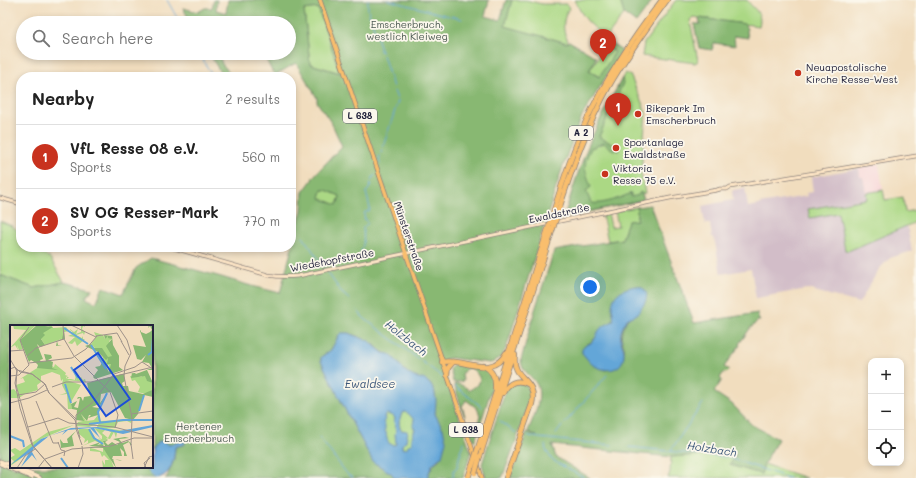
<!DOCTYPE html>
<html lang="en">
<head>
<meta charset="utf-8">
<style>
  :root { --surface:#fff; --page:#f2f2f2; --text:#222; --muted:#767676; --line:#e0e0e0; --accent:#c8321e }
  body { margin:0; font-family:Mali,sans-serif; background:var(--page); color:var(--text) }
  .controls { position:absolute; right:12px; bottom:12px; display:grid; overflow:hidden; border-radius:8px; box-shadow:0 2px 6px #0003 }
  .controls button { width:36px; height:36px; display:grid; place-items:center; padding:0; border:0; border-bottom:1px solid var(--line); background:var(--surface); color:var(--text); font:20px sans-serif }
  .you { position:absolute; left:590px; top:287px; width:14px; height:14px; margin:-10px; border:3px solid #fff; border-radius:50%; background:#1a73e8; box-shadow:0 0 0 6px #1a73e833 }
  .badge { display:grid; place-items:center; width:26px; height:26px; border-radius:50%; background:var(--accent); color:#fff; font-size:13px; font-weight:700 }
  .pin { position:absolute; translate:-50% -33px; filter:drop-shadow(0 1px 2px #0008) }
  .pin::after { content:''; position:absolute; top:21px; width:14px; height:12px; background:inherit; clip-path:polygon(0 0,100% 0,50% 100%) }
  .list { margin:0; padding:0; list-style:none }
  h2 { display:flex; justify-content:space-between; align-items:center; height:52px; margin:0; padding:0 16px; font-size:17px }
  h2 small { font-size:13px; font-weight:400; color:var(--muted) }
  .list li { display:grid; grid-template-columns:26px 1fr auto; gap:12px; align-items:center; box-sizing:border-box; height:64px; padding:0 16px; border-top:1px solid var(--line) }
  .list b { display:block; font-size:15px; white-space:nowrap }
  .list p { margin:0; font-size:13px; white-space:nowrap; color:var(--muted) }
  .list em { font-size:13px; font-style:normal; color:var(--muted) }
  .icon { flex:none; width:22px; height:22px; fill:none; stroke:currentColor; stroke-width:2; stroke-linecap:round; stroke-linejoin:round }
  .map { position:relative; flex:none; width:916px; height:478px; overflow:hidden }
  .search { position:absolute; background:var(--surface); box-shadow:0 2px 6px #0003; left:16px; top:16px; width:280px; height:44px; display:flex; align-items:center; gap:10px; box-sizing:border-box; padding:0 14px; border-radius:22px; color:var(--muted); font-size:15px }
  .panel { position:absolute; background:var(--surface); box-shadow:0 2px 6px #0003; left:16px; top:72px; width:280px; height:180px; border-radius:16px }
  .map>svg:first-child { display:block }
</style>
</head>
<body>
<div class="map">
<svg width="916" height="478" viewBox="0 0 916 478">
  <rect width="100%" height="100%" fill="#fbf7ec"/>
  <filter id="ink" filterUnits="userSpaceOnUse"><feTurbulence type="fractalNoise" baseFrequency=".025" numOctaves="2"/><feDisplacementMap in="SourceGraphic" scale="8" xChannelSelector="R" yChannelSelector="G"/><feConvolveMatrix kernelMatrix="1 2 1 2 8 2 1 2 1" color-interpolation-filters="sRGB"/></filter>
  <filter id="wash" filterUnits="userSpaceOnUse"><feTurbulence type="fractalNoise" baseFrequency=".012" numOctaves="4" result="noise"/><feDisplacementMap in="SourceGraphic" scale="16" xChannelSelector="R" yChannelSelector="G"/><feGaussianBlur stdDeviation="0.9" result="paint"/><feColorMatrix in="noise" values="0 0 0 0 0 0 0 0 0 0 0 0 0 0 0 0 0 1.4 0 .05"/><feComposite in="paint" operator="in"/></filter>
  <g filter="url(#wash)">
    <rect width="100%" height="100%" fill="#f1ddbe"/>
    <path fill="#f7cfd4" d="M879 164 883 190 866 193 863 177H860L859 168Z"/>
    <path fill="#d2bdc8" d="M859 168 860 177H863L866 192 883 190 885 200 903 197 905 212 916 210V222L907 226 912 251 890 258 879 269 859 303 807 289 756 298 751 269 721 274 714 237H712L710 224H705L702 206 733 200 732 192 733 190 745 188 748 207 759 205V204L807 196 806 193 813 192 811 177Z"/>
    <path fill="#abd884" stroke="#667d60" d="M512 0H526L542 4H567L569 8C564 17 562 25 565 34 567 38 568 40 568 43L504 26Z
      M575 0H620L624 14 607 37C591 26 583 19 575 0Z
      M676 0H747C753 9 763 12 759 26L693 17 690 20 698 61 695 63 642 56 644 43Z
      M318 8 320 14 341 73 310 64 304 10Z
      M609 42 606 46 615 52 600 77 589 71Z
      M625 73 630 75 646 112 641 173 645 193 642 194 644 200 564 217C574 185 584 153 599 122 607 106 616 89 625 73Z
      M322 190H326L340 196 337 205 320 198Z
      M883 190 885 200 903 197 905 212 916 210V222L848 251 845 250 838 213 810 218 808 209 867 199 866 193Z
      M637 207V220L628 221 622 239 608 241 602 214 608 213 611 227 618 226 615 211Z
      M0 221C16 228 21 228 21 247H31L50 258 64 282 34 288 0 275Z
      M404 412C408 413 410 414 412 417 418 426 412 435 412 444L407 448 403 449 402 448V445L406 441 407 434 404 430 401 431 400 429 399 422 402 413Z
      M387 414 393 416 395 418C394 423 395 425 396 429 397 434 395 439 396 444L394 445C387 445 387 438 386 432H385L383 422 384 421 385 415Z
      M728 453 736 454 730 465 761 474 764 464 806 478H668L670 472 671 457Z"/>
    <path fill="#88b872" stroke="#556d56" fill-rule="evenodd" d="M214 0H217L216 10 226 13 228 0H489L485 16 500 20 506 0H512L505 26 567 43 569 41 596 57V58L589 71 599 77 615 52 606 46 609 42 622 51 582 116 568 152 560 175 507 346C503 354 500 361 490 363L451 358 446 359 441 363 471 452 463 478H427C430 471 432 464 439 460L443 429 435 414V393C432 378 418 381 409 374 403 370 399 363 394 358 390 355 387 355 383 352 379 351 377 347 374 344 371 342 351 333 348 333 345 333 341 334 339 335L331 350 321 357V361L347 413 373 462 391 473 395 478H165L167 477 174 460 175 447 185 444 178 442 169 445 162 441 157 443 152 451V326H11V467H147L148 471 156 478H0V275L34 288 64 282 92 289 89 294H88L86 298 96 303 103 287 123 294 136 268 151 258 218 276 248 285 280 293 302 210 303 192 312 180 313 177 342 146 332 124 317 102V98L296 63 275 75 272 71 263 54 260 53H289V23H191L183 8 198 12 205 8H212ZM318 8 340 73 310 64 304 10ZM322 190H326L340 196 337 205 320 198Z
      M620 0H653L636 23 624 14Z
      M699 18 746 24 748 38 734 36 735 46 714 43 712 50 699 48 694 24H700Z
      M209 53H224L220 57 222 64 229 72 231 77H223Z
      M622 78 623 83 616 99 612 101V103L613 104 599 137 617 146 619 151 613 150 604 143 591 148C582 166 585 169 591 187L586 191 591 203C602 205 621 198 631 193V197L639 195V193L641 192 644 200 564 217C574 185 584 152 599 122 607 107 615 93 622 78Z
      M650 205 694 323 758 313V318L760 321H757L752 327H751L739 344 740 345 724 367 729 370 726 373 724 372 720 378 722 380 714 392 732 404 752 425 778 439 764 464 761 474 730 465 736 454 728 453 671 457 552 445 556 457 590 478H510L527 432 537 436 528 431C533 419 544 396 536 383 531 375 521 371 521 360L534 313 554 251 622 239 628 221 637 220V207ZM636 286 641 287 637 314 627 319C621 333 619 335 625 350L606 370 595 366 582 353 586 345C599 339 601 328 613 321L614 315 612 310 627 288Z
      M454 364C463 365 482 366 489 372 492 375 493 379 493 384L475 441H474L470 432 476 430 480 416 478 409 466 400 465 402 462 406 465 416H464L454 384C460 383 465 387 469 390 473 389 474 386 478 385L480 380C477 371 468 362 462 374L463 381 458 382H453L450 369Z
      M518 383C523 384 528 385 530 391 532 401 507 465 502 478H486L482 464 505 392 510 385Z"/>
    <path fill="#64a6d8" stroke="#43648a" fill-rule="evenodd" d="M636 286C649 288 649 298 642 307 640 310 638 313 636 315 633 316 630 317 627 319 624 325 619 332 621 340 621 344 624 348 624 352 625 369 609 374 595 366 590 364 586 357 582 353V348C586 345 590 344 593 341 596 338 596 336 598 332 600 327 608 324 613 321 614 317 613 313 612 308 612 294 623 288 636 286Z
      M341 333H348L369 341 383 353 389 354 394 358 404 370 409 374 414 377 423 379 428 382 434 389 436 401 435 414 443 429 446 441 442 456 435 462 432 465 427 478H395L391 473 373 462 347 413 321 361V357L331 350 339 335ZM404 412C409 412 411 417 414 420 413 424 412 427 415 429L412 437V444L408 445 407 448 403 449 402 448V445L406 441 407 435 408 434 407 431 401 430 400 429 399 422 402 413ZM387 414 393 416 395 418 394 422 396 428 395 429 396 431 395 434 396 444 394 445C387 445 387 438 386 432L385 431V425L383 422 385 420 384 417 385 415Z
      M162 441 169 445 182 441 185 442V444L175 447C174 458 172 478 155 478 153 477 150 473 148 471L147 467H152V451L157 443Z"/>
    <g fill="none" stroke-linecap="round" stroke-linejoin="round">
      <path stroke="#64a6d8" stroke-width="1" d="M167 0 180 23
        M368 0V9L370 16
        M388 0 449 16
        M451 16 462 19
        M371 19 380 46V51L382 52
        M199 53 213 77
        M383 55 393 87
        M380 164 379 160 380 156 398 101 394 91
        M371 180 375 175
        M291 220 295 225
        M303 237 324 267
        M362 257 361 252C364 244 364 237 363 228L368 223 365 220 364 215 365 212 369 211 370 208 366 192 369 189 371 183
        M328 273 342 293 350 300
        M357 310 361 315 365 319 444 378
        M455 386 482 407
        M500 421 513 431 517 433
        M565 423 607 375
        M556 434 562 426
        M525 435 539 438 612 445
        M319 437 348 475 353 478
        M545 445 546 450 552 460 584 478
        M629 447 726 457 789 478
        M671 450 703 403
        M451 478 454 476C452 472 454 470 457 467 458 464 458 462 459 459V456L461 455 460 451 464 442"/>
    </g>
  </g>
  <g filter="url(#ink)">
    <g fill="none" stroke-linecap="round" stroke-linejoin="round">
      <defs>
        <path id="secondary" d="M0 198 21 204
          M170 247 268 275C279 277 287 277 298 276L670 198 717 190 720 189H727L730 187 916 156
          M0 461 11 465
          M0 464 32 478
          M14 467 40 478"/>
        <path id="primary" d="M320 0 475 457
          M478 465 482 478"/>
        <path id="highway" d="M556 219C570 173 586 128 609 86 626 56 647 28 667 0
          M551 220C561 186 572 152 587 119 607 76 633 38 662 0
          M442 362C465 358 492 379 506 353
          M484 366C493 371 496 378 495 388
          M447 375 448 368 453 362
          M503 393C508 383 517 378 528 384
          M478 448 549 226
          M480 456 554 225
          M468 478 472 466
          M506 478 532 404C538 377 511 381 515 355"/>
      </defs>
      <use href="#secondary" stroke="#8a807c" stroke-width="4.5"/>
      <use href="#primary" stroke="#8a807c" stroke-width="5"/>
      <use href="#highway" stroke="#8a807c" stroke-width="6"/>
      <use href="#secondary" stroke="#fde5c5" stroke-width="3"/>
      <use href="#primary" stroke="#f9be6d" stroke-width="3.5"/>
      <use href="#highway" stroke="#f9be6d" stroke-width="4.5"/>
      <defs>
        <path id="highway-bridge" d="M554 225 556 219
          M549 226 551 220
          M472 466 478 448
          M475 473 480 456"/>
      </defs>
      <use href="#highway-bridge" stroke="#8a807c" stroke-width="6" stroke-linecap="butt"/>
      <use href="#highway-bridge" stroke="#f9be6d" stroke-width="4.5"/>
    </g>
  </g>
  <g fill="#c8321e" stroke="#fbf7ec" stroke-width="1.5">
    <circle cx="798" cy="73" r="4"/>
    <circle cx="638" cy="114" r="4"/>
    <circle cx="616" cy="148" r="4"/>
    <circle cx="605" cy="174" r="4"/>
  </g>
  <g text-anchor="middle" stroke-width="3.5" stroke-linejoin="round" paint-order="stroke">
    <g fill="#fbf7ec" stroke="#636270" stroke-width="1">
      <rect x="343" y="109" width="34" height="14" rx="3"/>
      <rect x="569" y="126" width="24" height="14" rx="3"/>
      <rect x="449" y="423" width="34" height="14" rx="3"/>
    </g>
    <g font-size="9" font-weight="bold" fill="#22223b">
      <text x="360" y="119">L 638</text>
      <text x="581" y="136">A 2</text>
      <text x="466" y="433">L 638</text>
    </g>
    <g font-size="10" fill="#4b5951" stroke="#fbf7ec">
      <text x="407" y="28">Emscherbruch,<tspan x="407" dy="12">westlich Kleiweg</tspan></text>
      <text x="199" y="430">Hertener<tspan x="199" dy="12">Emscherbruch</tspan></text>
    </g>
    <g font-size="10" fill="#22223b" stroke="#fbf7ec" text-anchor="start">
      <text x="806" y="71">Neuapostolische<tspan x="806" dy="12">Kirche Resse-West</tspan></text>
      <text x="646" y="112">Bikepark Im<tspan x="646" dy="12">Emscherbruch</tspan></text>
      <text x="624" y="146">Sportanlage<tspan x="624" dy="12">Ewaldstraße</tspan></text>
      <text x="613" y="172">Viktoria<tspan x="613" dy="12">Resse 75 e.V.</tspan></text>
    </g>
    <g font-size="10" fill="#22223b" stroke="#fbf7ec">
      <text transform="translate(559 213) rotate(-12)" y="4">Ewaldstraße</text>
      <text transform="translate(409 236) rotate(71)" y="4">Münsterstraße</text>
      <text transform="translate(332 260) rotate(-11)" y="4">Wiedehopfstraße</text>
    </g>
    <g font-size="11" font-style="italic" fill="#3c577a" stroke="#fbf7ec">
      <text transform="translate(406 338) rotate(38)" y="4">Holzbach</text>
      <text x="370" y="388">Ewaldsee</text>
      <text transform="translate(712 449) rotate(9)" y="4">Holzbach</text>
    </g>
  </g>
  <g transform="translate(10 325)">
    <rect width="143" height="143" fill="#f1ddbe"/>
    <path d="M3 0 25 1 11 14 13 24 9 25 7 20 8 25 5 20 0 23 16 5 4 4ZM41 0 43 3 56 2 61 8 63 7 60 5V4L64 7 68 4 66 9 71 7V0H74L75 2 73 1 72 4 75 7 74 10 73 8 66 10 72 13 73 11V14H75L67 21 65 16 62 19 58 18 65 12 58 11 63 9 61 8 59 6 54 7V13L35 20 28 9ZM84 7 93 10 95 14 97 11 102 14 99 16 109 31 99 47V40L95 41 87 27 93 35V32L81 19 86 12ZM35 38 44 42 45 39 56 48 55 50 58 51 56 52V54L57 52H59L57 54H61L65 55V52L67 56 63 45 61 47 63 44 69 51V54L71 52 73 55 75 54 76 57 57 55 71 60 61 77 62 84H58L57 69 49 70 56 68 52 60 53 54 51 56 50 50 42 47 31 51V57L27 60 28 65 15 69 16 72 15 69 9 73H1L0 65 4 64 9 70 6 60 15 57 13 53 10 54ZM126 48H137L136 54 143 58V70L142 65 136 69 119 65 128 67 130 62 125 55 122 56 120 51 129 52 126 51 131 52 135 49ZM71 89 76 96 84 95 88 90 90 96 122 95 121 98 117 96 108 97 105 103H96L114 106H106L87 102 89 98 79 102 66 101 68 97 73 96ZM64 100 31 114 9 135 0 141 4 136 0 133 5 130 0 125 5 123 10 126 38 107ZM84 103 95 105 92 108 98 113 101 107 96 105 106 107 107 108 106 113 104 107 100 114 96 113 98 115 92 116 97 117H93L94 120 85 116 72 121 78 118V115L74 118 75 114 68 108 69 104H80L86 114 92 115 88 113 92 114V111ZM95 122 98 127 104 143H93L92 135 95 140V135H99L94 130 92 132 90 127 80 126V123L85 124 93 127V123L97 128Z" fill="#abd884"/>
    <path d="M27 0 43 2 33 8 35 10 31 14 35 20 52 14 54 5 55 14 47 16 48 20H52L46 21 47 16 30 22 27 19 33 34 30 35 31 37 36 36 34 29 41 30 42 33 38 35 43 37 42 43 48 45 27 43 28 40 26 38 21 35 19 37 10 15ZM139 0H143V45H137L143 58 137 56 135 51 121 53 122 48 114 49 115 56 112 58 113 61H118L119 66 133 69 142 65 143 72 134 70 128 89 123 95 115 93 101 67 91 69 90 78 95 71 90 81 89 79 82 82 89 83 88 90 78 93 81 90H79L77 96 71 89 74 96 66 95 67 85 62 84 61 79 67 76 64 82 68 83 70 73 67 74 68 72H71L73 76 74 72 80 71 77 58 112 49 125 48 126 49 142 43 139 38 132 37 136 30 131 35 127 34 123 20 136 22 130 6 131 5V7L136 9 140 7 142 5 140 1 138 3ZM94 10 102 11 103 20 109 31V42L113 45 85 54 83 52 88 45 85 42 90 41 93 36 99 47 101 39H97L98 33 96 35 88 27 75 21 81 19 84 23H92L98 32 102 31 96 21 102 14 98 13V11L95 14ZM66 106 62 111 64 121 51 123 50 114 53 118H58L57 114ZM115 112 119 113 109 114 112 118 116 117 106 121 118 116 121 118V121L119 117 113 120 117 131H114V127L110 123 112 131H103L102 134 110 135 112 136 103 134 106 143 93 123 81 122H93L79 121 91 117 87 120 92 119 95 122H100L95 121 93 116 98 115 95 117 98 120 102 117 107 120 110 117 103 114Z" fill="#88b872"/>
    <path d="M143 100V102L113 109 84 103 90 113 80 103 58 105 52 110 55 106 39 111 24 123 22 127 27 136 22 130 11 142 19 128 0 140 31 114 61 103 88 102 109 106Z" fill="#64a6d8"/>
    <path fill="none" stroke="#64a6d8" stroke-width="2" d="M54 3 78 19M81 20 96 44M138 30 142 27 143 12M61 42 68 53M55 59 61 78M129 86 134 70M90 97 88 87 97 68M79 99 113 95H143M79 104 84 113 93 119M0 111 13 116 14 122M51 133 58 143"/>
    <path fill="none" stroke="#9e928a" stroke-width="1" d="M53 0 54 14M61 0 86 12M107 0 117 15 121 28 115 41 114 51 122 93 121 120M86 11 107 8 112 17M54 14 64 31 100 67 108 90 105 103M111 16 119 30M0 26 14 25M17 31 26 23 54 14M0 34 7 46 5 58 10 83 22 120 42 143M19 38 62 33 76 24 87 11M5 42 10 47 22 49 35 59 39 68 65 95 70 113M0 44 5 42 7 45 6 60 23 121 42 143M7 45 22 49 35 59 39 68 66 94M0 51 9 50 19 40 10 15 19 2M42 62 56 57H81L143 42M8 70 26 67 35 59M26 76 43 118H49M0 78 19 73 37 65M121 89 143 86M18 102 48 93 59 98 104 102 143 112M48 117 51 125 55 126 54 131M121 119 123 134M72 120 66 104V90L82 78 104 49 125 42 132 37 143 44M7 143 15 131 25 124M28 143 35 134 62 124 101 121 124 113H143M68 143 73 129 72 121M134 143 139 132 143 131M136 143 134 138 140 133"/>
    <path fill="#1d4ed8" fill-opacity="0.15" stroke="#1d4ed8" stroke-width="2" d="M88 28 120 74 96 91 64 45Z"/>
    <rect width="143" height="143" fill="none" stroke="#22223b" stroke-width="2"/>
  </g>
</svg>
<div class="controls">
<button>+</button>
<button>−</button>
<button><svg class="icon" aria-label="locate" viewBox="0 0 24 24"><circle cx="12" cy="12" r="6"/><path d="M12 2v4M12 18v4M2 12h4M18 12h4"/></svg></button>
</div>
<div class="you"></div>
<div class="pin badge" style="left:618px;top:126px">1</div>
<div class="pin badge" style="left:603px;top:62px">2</div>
<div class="search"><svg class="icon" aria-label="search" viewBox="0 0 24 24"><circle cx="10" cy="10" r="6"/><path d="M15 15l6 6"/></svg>Search here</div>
<section class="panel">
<h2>Nearby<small>2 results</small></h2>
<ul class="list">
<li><span class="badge">1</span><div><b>VfL Resse 08 e.V.</b><p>Sports</p></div><em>560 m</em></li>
<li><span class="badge">2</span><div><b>SV OG Resser-Mark</b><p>Sports</p></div><em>770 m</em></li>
</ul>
</section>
</div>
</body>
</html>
